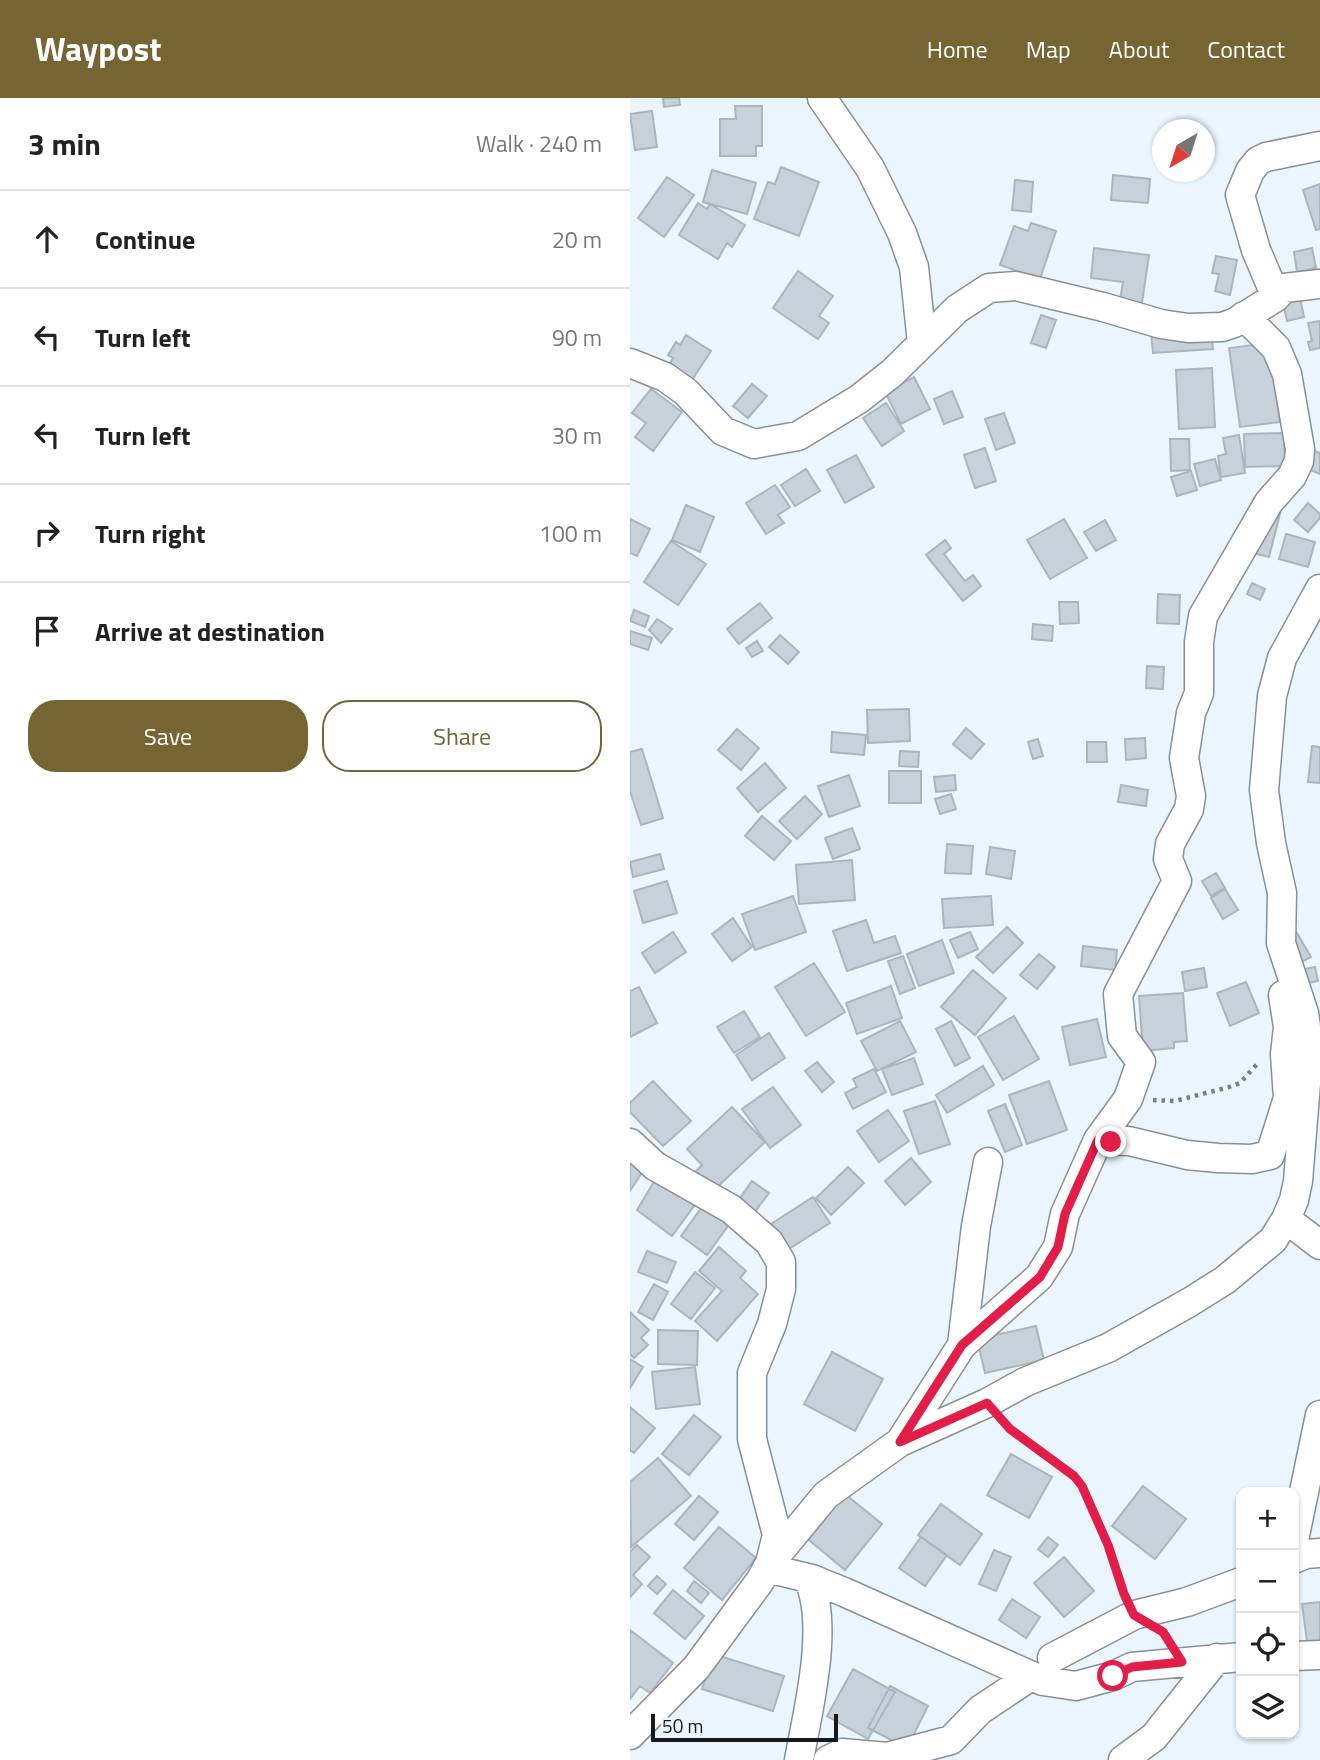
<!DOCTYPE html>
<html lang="en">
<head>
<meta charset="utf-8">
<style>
  :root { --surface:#fff; --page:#f6f6f6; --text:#222; --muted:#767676; --line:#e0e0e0; --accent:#756533 }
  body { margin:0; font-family:"Titillium Web",sans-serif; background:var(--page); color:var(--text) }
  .controls { position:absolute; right:21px; bottom:21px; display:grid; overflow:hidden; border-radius:14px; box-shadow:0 2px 5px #0004 }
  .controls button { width:63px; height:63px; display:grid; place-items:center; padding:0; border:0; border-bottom:2px solid var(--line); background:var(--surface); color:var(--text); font:35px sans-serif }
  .compass { position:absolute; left:522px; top:21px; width:63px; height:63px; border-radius:50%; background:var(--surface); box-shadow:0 2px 5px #0004; rotate:219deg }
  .scale { position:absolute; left:21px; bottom:18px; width:187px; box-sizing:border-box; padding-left:7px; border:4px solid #161a1d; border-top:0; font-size:19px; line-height:24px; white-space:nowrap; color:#161a1d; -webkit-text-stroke:5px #eaf5fe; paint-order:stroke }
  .stop { position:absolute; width:21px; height:21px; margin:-16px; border:5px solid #e11d48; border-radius:50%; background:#fff }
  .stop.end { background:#e11d48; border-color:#fff; box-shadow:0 2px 7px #0008 }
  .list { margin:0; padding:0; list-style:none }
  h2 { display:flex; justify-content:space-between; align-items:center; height:91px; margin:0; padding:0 28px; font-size:30px }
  h2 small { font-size:23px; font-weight:400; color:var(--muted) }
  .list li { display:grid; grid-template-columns:46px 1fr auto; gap:21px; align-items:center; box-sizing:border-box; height:98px; padding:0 28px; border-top:2px solid var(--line) }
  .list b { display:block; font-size:26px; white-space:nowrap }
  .list em { font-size:23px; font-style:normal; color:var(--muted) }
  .actions { display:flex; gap:14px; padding:21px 28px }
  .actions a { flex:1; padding:16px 0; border:2px solid var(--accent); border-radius:28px; text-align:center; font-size:24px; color:var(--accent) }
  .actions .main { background:var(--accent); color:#fff }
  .icon { flex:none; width:38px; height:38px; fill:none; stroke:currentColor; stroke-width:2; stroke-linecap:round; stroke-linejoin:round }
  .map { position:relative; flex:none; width:690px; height:1662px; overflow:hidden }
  header { display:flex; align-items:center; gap:42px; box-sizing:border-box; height:98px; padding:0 35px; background:var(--accent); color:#fff }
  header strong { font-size:33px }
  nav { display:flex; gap:38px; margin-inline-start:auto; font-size:24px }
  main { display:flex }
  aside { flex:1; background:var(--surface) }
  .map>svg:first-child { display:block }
</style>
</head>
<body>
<header>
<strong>Waypost</strong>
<nav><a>Home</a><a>Map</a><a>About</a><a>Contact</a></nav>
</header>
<main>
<aside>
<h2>3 min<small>Walk · 240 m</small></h2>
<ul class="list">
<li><svg class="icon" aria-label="ahead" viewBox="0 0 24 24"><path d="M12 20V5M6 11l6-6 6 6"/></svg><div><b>Continue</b></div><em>20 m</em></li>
<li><svg class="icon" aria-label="left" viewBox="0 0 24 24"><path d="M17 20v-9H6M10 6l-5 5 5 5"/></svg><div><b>Turn left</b></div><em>90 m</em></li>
<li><svg class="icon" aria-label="left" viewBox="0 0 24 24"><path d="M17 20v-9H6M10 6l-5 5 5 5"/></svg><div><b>Turn left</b></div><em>30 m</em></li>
<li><svg class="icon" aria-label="right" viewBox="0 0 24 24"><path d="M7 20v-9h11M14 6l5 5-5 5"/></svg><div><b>Turn right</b></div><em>100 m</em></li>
<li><svg class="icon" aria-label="arrive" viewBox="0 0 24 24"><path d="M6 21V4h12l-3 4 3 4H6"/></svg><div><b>Arrive at destination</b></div></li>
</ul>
<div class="actions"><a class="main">Save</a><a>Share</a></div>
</aside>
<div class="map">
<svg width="690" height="1662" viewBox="0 0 690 1662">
  <rect width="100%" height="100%" fill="#eaf5fe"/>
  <path fill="#c6d1da" stroke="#aab5be" stroke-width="2" d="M33 0H49L50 7 34 9Z
    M105 8H132V48H126V58H90V21H106Z
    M22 13 27 49 5 52 0 16Z
    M151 69 189 84 169 138 124 121 138 84 145 86Z
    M82 72 126 85 117 116 73 104Z
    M483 77 520 81 518 105 481 102Z
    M37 79 64 97 34 139 8 120Z
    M385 82 403 84 401 114 382 112Z
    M690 86V131L686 132 673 92Z
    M68 105 77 111 80 106 115 127 102 149 97 145 88 161 49 137Z
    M401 125 426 133 410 181 370 167 384 128 398 133Z
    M464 150 519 157 512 205 490 202 493 184 461 180Z
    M682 150 686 170 667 174 664 154Z
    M586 158 607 162 600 197 585 193 589 176 582 175Z
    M168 173 203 198 189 218 199 225 188 241 143 210Z
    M670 200 674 219 657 223 653 204Z
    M411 217 426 222 416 250 401 245Z
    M690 223V250L680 252 678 244 682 243 678 225Z
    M581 230 583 251 523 255 521 235Z
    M56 237 81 253 62 282 39 267 43 260 38 257 46 244 50 247Z
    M639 245 650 324 610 329 599 250Z
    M582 270 585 329 549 331 546 272Z
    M284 279 300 311 271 326 255 294Z
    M122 286 137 298 118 320 103 308Z
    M21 291 52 314 23 353 5 339 16 325 2 315Z
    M322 293 333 319 314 326 304 301Z
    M256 305 274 333 252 348 233 320Z
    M374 315 385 345 366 352 355 321Z
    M654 335 655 368 615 369 614 336Z
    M609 337 615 375 591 379 588 358 596 356 593 340Z
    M540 341H559L560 372 541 373Z
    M355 350 366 383 345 390 334 357Z
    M685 353 690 355V376L678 371Z
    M226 357 244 389 215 405 197 372Z
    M585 361 591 382 570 388 564 366Z
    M176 371 190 393 165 408 151 387Z
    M561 373 567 392 547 398 541 379Z
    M145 387 160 409 148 417 154 425 136 436 116 405Z
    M624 400 652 408 639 459 611 452Z
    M678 405 690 416V420L678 434 664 422Z
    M56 407 84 419 70 454 42 442Z
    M0 421 20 431 7 458 0 455Z
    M434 421 457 460 420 481 397 442Z
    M475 422 486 442 466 453 454 434Z
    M656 436 685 444 678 469 649 461Z
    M315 442 321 450 314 456 335 483 343 477 351 488 333 503 296 457Z
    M41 443 76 466 48 507 14 484Z
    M622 485 635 491 630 502 617 496Z
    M528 496 550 497 549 526 527 525Z
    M429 504H448L449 525 430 526Z
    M130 505 142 520 109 546 97 531Z
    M4 512 19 518 15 529 0 523Z
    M27 521 42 531 31 545 19 532Z
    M403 526 423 528 422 543 402 541Z
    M0 533 22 540 18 552 0 546Z
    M150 537 169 554 158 566 139 549Z
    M127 543 133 553 122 559 116 550Z
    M517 568 534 569 533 591 516 590Z
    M279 611 280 643 238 645 237 612Z
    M336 630 354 646 341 661 323 646Z
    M107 631 129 650 111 672 88 652Z
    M202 634 236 637 234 657 201 654Z
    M515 640 516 660 496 662 495 641Z
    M408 641 413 658 403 661 398 644Z
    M457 644H476L477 664H457Z
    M682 648 690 649V685L678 684Z
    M12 651 33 720 11 727 0 693V654Z
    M270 653 289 654 288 669 269 668Z
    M135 665 156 690 128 714 107 690Z
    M259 673H291V705H259Z
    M219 677 230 708 199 719 188 688Z
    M325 677 326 692 306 694 304 679Z
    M491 687 518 692 516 708 488 704Z
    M321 696 326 711 310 716 305 701Z
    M175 698 192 716 167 741 149 723Z
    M132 718 161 743 144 762 115 738Z
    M222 730 230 751 203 761 195 740Z
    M317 746 343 748 341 776 315 775Z
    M360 749 385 753 381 781 356 776Z
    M30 756 34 771 3 779 0 764Z
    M222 762 225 802 169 806 166 767Z
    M586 775 595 790 581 798 572 783Z
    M37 783 47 815 13 825 4 793Z
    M595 791 608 812 593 821 581 800Z
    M163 798 176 834 125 852 112 816Z
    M361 798 363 827 314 830 312 801Z
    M103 820 122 849 102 863 82 836Z
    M236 822 244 845 265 838 271 855 217 873 203 833Z
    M377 829 393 845 363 875 346 859Z
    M43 834 56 854 25 875 12 855Z
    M340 834 348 851 328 860 320 842Z
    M667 835 681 859 666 867 653 842Z
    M312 842 324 875 289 888 277 856Z
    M453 848 487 852 485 872 451 868Z
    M409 856 425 869 407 891 390 877Z
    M273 858 285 890 270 896 258 863Z
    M184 865 215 914 176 938 145 889Z
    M685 869 688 883 669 887 665 873Z
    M574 870 577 889 555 893 552 874Z
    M343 872 376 900 345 937 311 909Z
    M616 884 629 915 600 928 587 895Z
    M261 888 272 920 227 936 216 905Z
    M9 889 27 925 0 939V893Z
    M553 895 557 943 544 944V950L513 953 509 898Z
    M114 913 130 939 104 955 87 929Z
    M384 918 409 961 373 982 348 939Z
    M467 921 476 959 440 967 432 929Z
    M270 923 286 954 247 973 231 943Z
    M321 923 340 960 325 968 306 931Z
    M139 935 155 960 122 982 106 957Z
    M284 960 293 986 262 997 252 971Z
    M187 964 204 984 192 994 175 973Z
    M353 968 364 987 317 1015 306 997Z
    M244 971 256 994 223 1011 215 995 227 989 223 981Z
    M23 983 61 1023 33 1048 0 1014V1005Z
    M419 983 437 1032 397 1046 379 997Z
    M143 989 171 1027 140 1050 112 1011Z
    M305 1003 320 1046 289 1056 274 1013Z
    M375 1006 392 1047 375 1054 358 1013Z
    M102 1009 135 1044 84 1092 66 1073 72 1067 57 1051Z
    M258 1012 279 1043 249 1064 227 1033Z
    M281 1060 301 1084 275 1107 255 1083Z
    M0 1061 15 1070 0 1093Z
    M218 1069 234 1085 201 1117 186 1100Z
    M28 1077 69 1101 42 1138 7 1112Z
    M122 1083 139 1095 121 1119 105 1107Z
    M183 1099 200 1125 157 1152 141 1126Z
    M77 1102 103 1121 77 1157 51 1138Z
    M89 1149 116 1173 110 1180 128 1196 87 1243 65 1223 92 1193 69 1173Z
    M17 1153 46 1164 37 1185 8 1174Z
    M65 1174 85 1190 61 1221 41 1206Z
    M24 1186 38 1194 23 1222 8 1214Z
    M0 1214 19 1232 11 1240 18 1247 4 1260 0 1256Z
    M406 1228 414 1262 355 1275 347 1241Z
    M28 1232 68 1233 67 1267 28 1266Z
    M202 1254 253 1281 225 1333 174 1306Z
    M0 1261 13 1269 0 1290Z
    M65 1269 70 1306 26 1311 22 1274Z
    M0 1309 25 1330 4 1355 0 1352Z
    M64 1317 91 1339 59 1377 32 1356Z
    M381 1356 422 1379 399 1420 357 1397Z
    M28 1360 61 1398 1 1449 0 1384Z
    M513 1388 556 1421 525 1461 482 1428Z
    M210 1392 252 1426 215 1472 173 1437Z
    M69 1398 88 1414 64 1442 45 1426Z
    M311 1406 352 1436 330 1467 288 1437Z
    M89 1429 126 1460 92 1502 54 1470Z
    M291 1439 317 1457 295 1488 269 1470Z
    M418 1439 428 1447 418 1459 408 1451Z
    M7 1447 20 1459 3 1477 12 1486 0 1499V1454Z
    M364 1452 381 1459 366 1493 349 1486Z
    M434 1459 464 1493 434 1519 404 1485Z
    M27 1478 36 1486 27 1496 18 1488Z
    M64 1483 79 1495 71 1505 57 1493Z
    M43 1492 74 1518 55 1541 24 1515Z
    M382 1501 410 1519 396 1540 369 1522Z
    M690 1504V1543L677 1544 672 1506Z
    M0 1532 43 1565 20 1595 10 1588 0 1601Z
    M83 1556 154 1578 143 1613 72 1591Z
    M223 1571 265 1594 238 1641 197 1618Z
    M260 1588 298 1608 277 1650 238 1630Z"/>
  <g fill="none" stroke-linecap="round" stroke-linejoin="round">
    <defs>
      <path id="street" d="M192 0 240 70 272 135 284 169 292 245
        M646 199 626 152 610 97 620 73 628 63 636 59 690 48
        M0 265 35 279 56 294 93 333 124 346 168 338 229 301 262 275 327 211 359 190 386 188 473 209 531 226 558 230 592 229 604 225 646 199 654 190 690 186
        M468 1042 499 1043 557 1057 588 1060 622 1061 640 1057 658 1000 655 956 658 929 653 897
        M0 1045 25 1068 101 1111 139 1144 151 1164V1191L142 1226 122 1275V1341L147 1437 140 1465
        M656 1121 690 1147
        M332 1247 409 1179 428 1149 435 1116 468 1042 498 1001 511 964 492 938 488 896 547 783 538 761 540 746 559 711 561 698 554 660 561 615 569 595V544L573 518 639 404 662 378 669 363 670 351 657 276 646 250 614 218
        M270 1344 332 1247 346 1128 358 1064
        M664 1442 690 1317
        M664 1461 676 1456 690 1455
        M137 1470 182 1481 214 1494 413 1583 446 1588 483 1578 502 1569 611 1559
        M664 1558 690 1557
        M422 1560 504 1517 557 1504 611 1484
        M0 1637 66 1570 130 1483 140 1465 196 1397 270 1344 357 1305 395 1284 478 1250 560 1204 595 1182 643 1142 656 1121 664 1102 668 1083 678 961 676 929 674 915 651 845 652 795 641 745 634 692 642 598 652 560 690 491
        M169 1662C178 1612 200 1527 178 1480
        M198 1662 212 1655 257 1659 321 1642 350 1612 401 1578
        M493 1662 524 1639 587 1560"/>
    </defs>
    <use href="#street" stroke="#869099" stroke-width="31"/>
    <path stroke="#777e84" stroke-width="4.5" stroke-dasharray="3.5 5" stroke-linecap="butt" d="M523 1002 545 1003 599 989 610 985 629 964
      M374 1324 393 1342 444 1378 452 1388 478 1447 494 1494"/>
    <use href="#street" stroke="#fff" stroke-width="28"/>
  </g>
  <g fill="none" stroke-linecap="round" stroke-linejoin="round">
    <path stroke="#e11d48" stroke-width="9" d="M481 1044 468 1042 435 1116 428 1149 410 1179 332 1247 270 1344 357 1305 380 1331 444 1378 452 1388 478 1447 494 1496 504 1517 533 1534 552 1564 502 1569 483 1578"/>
  </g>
</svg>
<div class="controls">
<button>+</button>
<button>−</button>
<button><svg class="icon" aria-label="locate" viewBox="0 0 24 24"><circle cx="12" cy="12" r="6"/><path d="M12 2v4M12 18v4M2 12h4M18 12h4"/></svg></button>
<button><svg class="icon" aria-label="layers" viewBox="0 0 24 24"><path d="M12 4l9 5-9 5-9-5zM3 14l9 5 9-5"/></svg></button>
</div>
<svg class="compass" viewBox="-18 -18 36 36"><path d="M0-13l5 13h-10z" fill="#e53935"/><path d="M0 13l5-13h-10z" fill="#767676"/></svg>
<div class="scale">50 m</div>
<div class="stop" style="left:483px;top:1578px"></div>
<div class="stop end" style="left:481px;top:1044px"></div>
</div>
</main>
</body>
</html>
